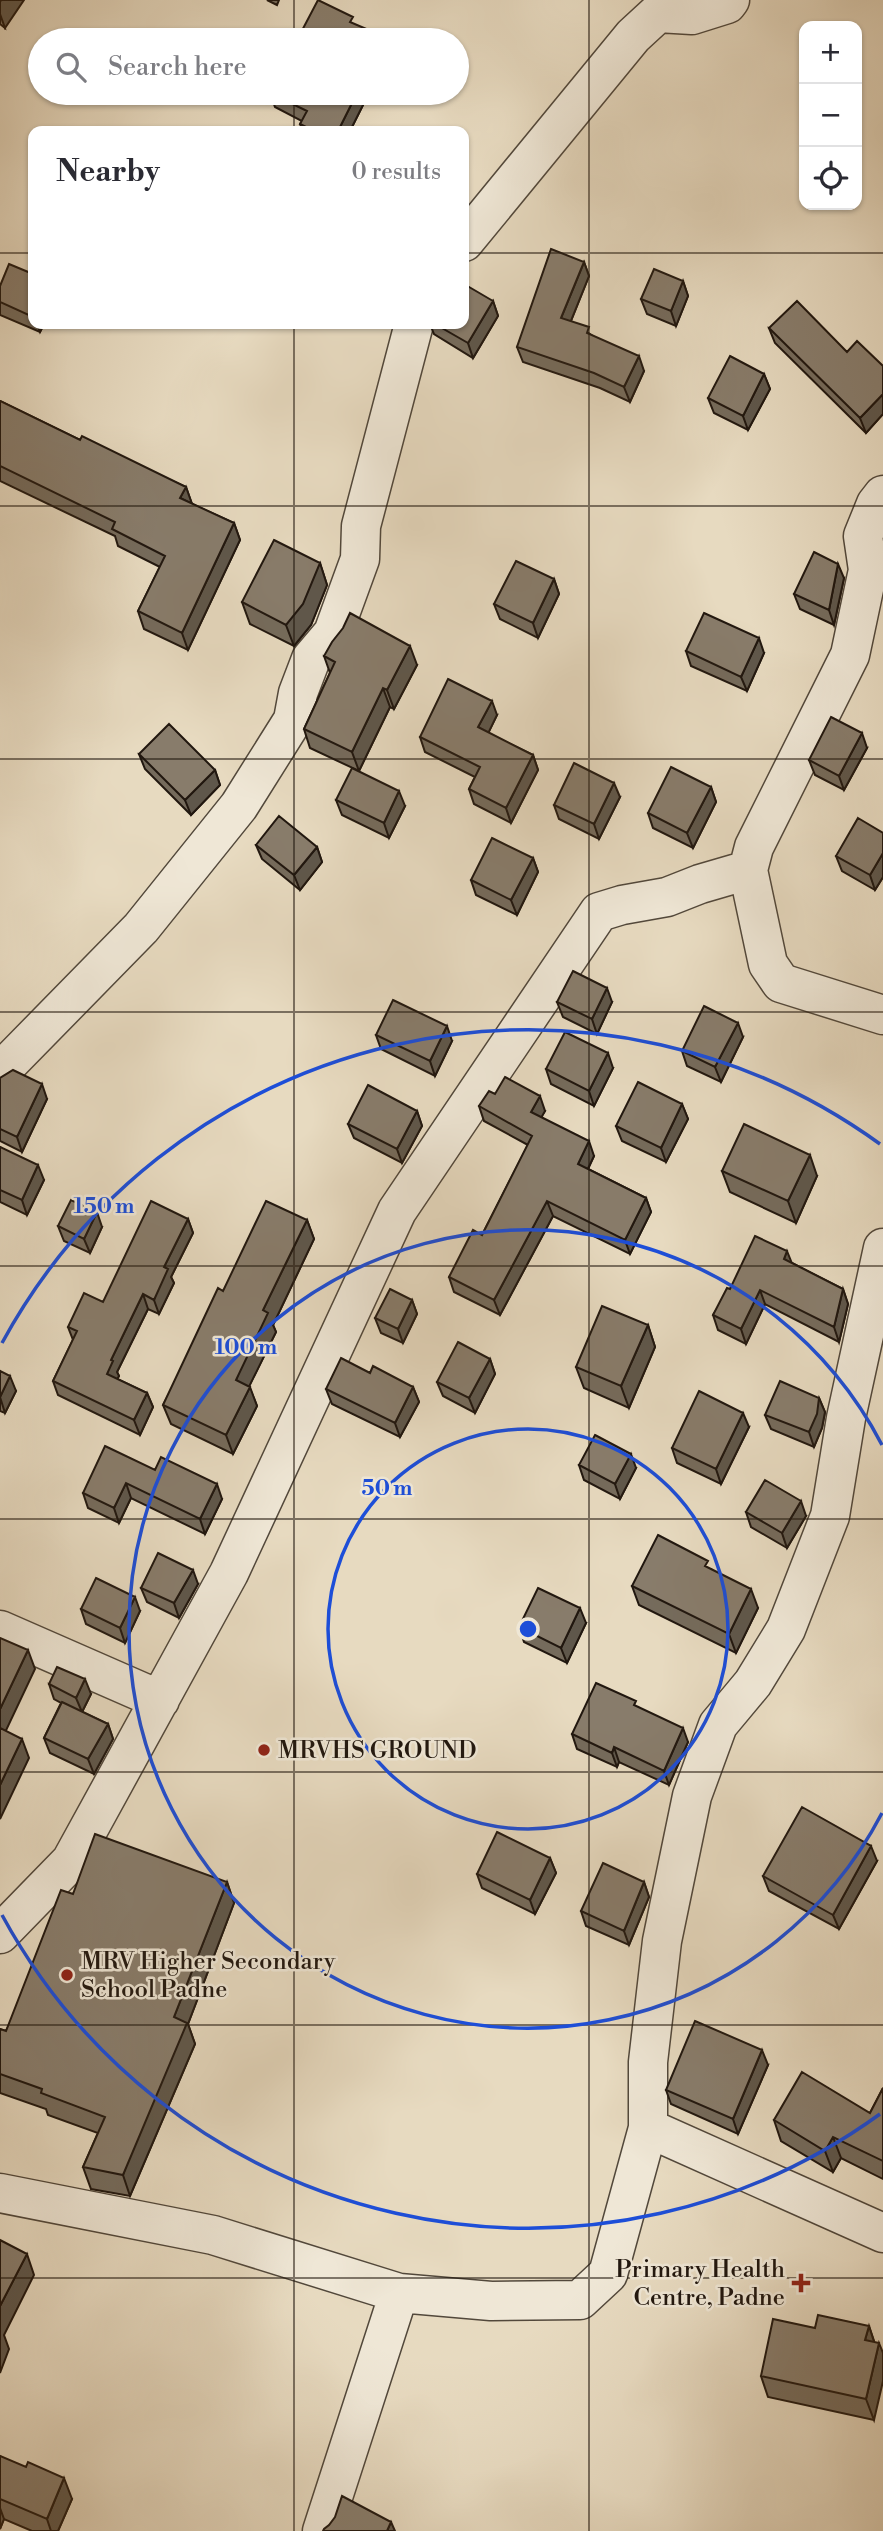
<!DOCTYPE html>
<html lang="en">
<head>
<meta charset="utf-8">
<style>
  :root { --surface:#fff; --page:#f7f7f7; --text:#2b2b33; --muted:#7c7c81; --line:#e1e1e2 }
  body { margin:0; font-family:"Libre Bodoni",serif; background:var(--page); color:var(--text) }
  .controls { position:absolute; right:21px; top:21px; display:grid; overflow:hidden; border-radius:14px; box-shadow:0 2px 5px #0004 }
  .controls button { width:63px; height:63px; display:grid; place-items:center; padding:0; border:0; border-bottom:2px solid var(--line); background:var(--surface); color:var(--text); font:35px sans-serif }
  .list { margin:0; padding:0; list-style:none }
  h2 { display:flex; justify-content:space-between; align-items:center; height:91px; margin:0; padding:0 28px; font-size:30px }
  h2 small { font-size:23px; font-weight:400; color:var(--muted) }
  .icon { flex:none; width:38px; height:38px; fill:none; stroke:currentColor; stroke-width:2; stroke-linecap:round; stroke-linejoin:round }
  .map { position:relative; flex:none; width:883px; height:2531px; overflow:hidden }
  .search { position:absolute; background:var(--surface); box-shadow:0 2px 5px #0004; left:28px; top:28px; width:441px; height:77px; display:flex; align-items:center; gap:18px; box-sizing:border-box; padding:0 24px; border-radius:38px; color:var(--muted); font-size:26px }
  .panel { position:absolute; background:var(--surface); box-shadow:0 2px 5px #0004; left:28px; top:126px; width:441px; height:203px; border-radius:14px }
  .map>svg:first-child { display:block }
</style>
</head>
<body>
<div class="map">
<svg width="883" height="2531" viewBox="0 0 883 2531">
  <rect width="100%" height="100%" fill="#e7dac0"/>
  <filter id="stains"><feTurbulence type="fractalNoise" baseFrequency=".00286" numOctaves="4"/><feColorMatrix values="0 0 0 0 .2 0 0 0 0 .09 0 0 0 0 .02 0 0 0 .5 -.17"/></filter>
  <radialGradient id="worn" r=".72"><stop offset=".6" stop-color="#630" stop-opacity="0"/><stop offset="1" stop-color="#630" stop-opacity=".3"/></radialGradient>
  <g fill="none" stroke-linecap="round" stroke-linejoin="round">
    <defs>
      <path id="minor" d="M464 242 633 36 658 13 692 15 727 4 730 0
        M883 495 876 504 863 536 868 570 850 655 754 847 748 870 768 964 781 983 883 1015
        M0 1072 141 928 239 806 293 720 298 693 311 659 333 633 360 559 361 526 414 324
        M0 1630 160 1700
        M0 1934 71 1861 229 1573 397 1211 599 912 622 905 667 897 700 884 748 870
        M648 2128 883 2233
        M0 2193 213 2235 399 2293 491 2301 580 2300 608 2274 648 2128V2062L662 1941 692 1796 718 1725 753 1683 786 1629 830 1516 846 1418 883 1248
        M322 2531 399 2293"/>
    </defs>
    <use href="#minor" stroke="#52483b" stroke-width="41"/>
    <use href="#minor" stroke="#efe7d6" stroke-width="38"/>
  </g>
  <path fill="#756b5c" stroke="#21170f" stroke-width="2" d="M0 0 5 28 0 24Z
    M267 0H279L277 5Z
    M270 93H369L350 131H303L300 124 302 121 275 107Z
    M373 93H393L390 100Z
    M584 262 589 276 571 321 644 371 630 402 600 388 523 362 517 347Z
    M33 274V324H44L40 332 0 315V286Z
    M683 281 688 296 676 326 647 314 641 299Z
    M493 301 498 316 473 358 434 334 430 324H464Z
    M769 328 847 352 883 366V414L866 433 775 343Z
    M764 374 770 389 748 430 714 413 708 398Z
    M0 401 80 440 186 487 192 504 234 523 240 540 188 650 144 629 138 611 160 567 118 546 115 536 0 481Z
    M320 563 327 585 311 625 294 646 250 624 242 602Z
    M844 578 834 625 800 609 794 594Z
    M554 579 559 594 538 638 500 619 494 604Z
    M686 651 764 653 747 691 691 666Z
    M324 656 417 665 394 709 390 707 359 771 310 748 304 729 330 673Z
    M497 715 488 733 533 755 538 770 511 823 474 804 469 789 475 777 425 752 420 737Z
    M867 748 844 790 815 775 809 760Z
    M139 754 215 770 220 785 191 815 145 769Z
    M711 787 716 802 693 848 653 828 648 813Z
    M620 797 599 839 559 819 554 805Z
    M336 800 405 806 389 838 342 815Z
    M883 833V877L875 890 842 871 836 856Z
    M256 845 317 847 322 862 300 890 262 859Z
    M533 858 538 872 517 915 476 895 471 880Z
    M557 1002H612L597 1034 563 1017Z
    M376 1035 452 1041 435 1076 381 1049Z
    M743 1037 721 1082 687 1066 682 1051Z
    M613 1068 594 1106 551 1084 546 1069Z
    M0 1078 47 1099 22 1152 0 1141Z
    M495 1094 545 1111 541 1117 594 1156 588 1169 646 1198 651 1212 630 1254 553 1216 500 1315 454 1292 449 1277 482 1235 528 1145 484 1121 479 1106Z
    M682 1104 688 1119 666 1162 622 1141 616 1126Z
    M417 1111 422 1126 402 1163 354 1138 348 1124Z
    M0 1147 44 1180 27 1215 0 1202Z
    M722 1171 817 1176 796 1223 730 1192Z
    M188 1219 193 1233 171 1277 174 1283 159 1314 148 1309 117 1372 119 1376 117 1379 147 1393 153 1407 140 1435 58 1395 53 1381 73 1340 68 1327 103 1302Z
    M307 1220 314 1239 273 1325 276 1332 249 1386 257 1406 233 1454 171 1424 163 1405 223 1291Z
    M58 1226 102 1227 90 1253 64 1241Z
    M792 1263 843 1289 848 1304 839 1342 765 1304 746 1344 718 1330 713 1315 730 1289Z
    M412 1300 417 1314 403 1343 381 1333 375 1318Z
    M648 1325 655 1347 629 1408 584 1388 576 1367Z
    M490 1359 495 1374 475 1413 443 1396 437 1382Z
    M0 1371 16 1391 5 1413 0 1411Z
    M370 1373 413 1387 419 1402 400 1437 332 1404 326 1389Z
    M819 1398 825 1412 822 1428 814 1447 771 1429 765 1415Z
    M749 1427 721 1484 677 1463 672 1448Z
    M579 1465 636 1468 620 1499 584 1480Z
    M155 1470 222 1499 205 1534 131 1498 119 1523 88 1508 83 1493Z
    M746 1512 806 1516 787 1548 751 1527Z
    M711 1569 758 1608 736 1653 639 1605 632 1586Z
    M198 1584 179 1618 147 1602 141 1588Z
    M81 1609 140 1611 125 1643 86 1624Z
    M586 1623 567 1663 524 1642 519 1627Z
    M49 1684 91 1694 82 1712 108 1724 113 1739 94 1774 50 1753 44 1738 61 1703 54 1699Z
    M638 1707 688 1742 669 1785 619 1762 617 1767 577 1749 572 1734Z
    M550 1858 556 1873 535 1914 482 1888 477 1874Z
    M877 1861 839 1929 769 1891 763 1876Z
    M227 1882 234 1903 188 2024 195 2044 130 2196 91 2189 83 2167 98 2133 48 2115 46 2109 0 2093V2029L6 2031 73 1894Z
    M644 1882 649 1897 629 1945 586 1926 581 1911Z
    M768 2065 738 2134 671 2104 666 2090Z
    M883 2088V2179L841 2158 833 2172 781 2141 774 2120 870 2113Z
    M869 2326 874 2341V2420L768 2397 761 2376 815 2328Z
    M0 2456 72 2499 58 2531H32L4 2519 0 2529Z"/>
  <path fill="#5f574b" stroke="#21170f" stroke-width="2" d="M1 0H24L5 28 0 14V2Z
    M357 93H369L350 131H338Z
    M387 93H393L390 100Z
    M584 262 589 276 566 333 561 318Z
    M683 281 688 296 676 326 671 311Z
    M493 301 498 316 473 358 468 343Z
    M37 324H44L40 332Z
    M639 356 644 371 630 402 624 387Z
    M764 374 770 389 748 430 743 416Z
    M883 394V414L866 433 860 418Z
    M186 487 192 504 180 498Z
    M234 523 240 540 188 650 182 633Z
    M320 563 327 585 311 625 294 646 286 625Z
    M838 564 844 578 834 625 829 610Z
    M554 579 559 594 538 638 533 623Z
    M759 638 764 653 747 691 741 677Z
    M410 646 417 665 394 709 387 690Z
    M383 688 390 707 359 771 352 752Z
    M492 701 497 715 484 742 478 727Z
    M862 733 867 748 844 790 839 776Z
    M533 755 538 770 511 823 506 808Z
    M215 770 220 785 191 815 185 800Z
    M614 783 620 797 599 839 594 824Z
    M711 787 716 802 693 848 687 833Z
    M399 791 405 806 389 838 384 823Z
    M317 847 322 862 300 890 294 875Z
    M883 853V877L875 890 870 875Z
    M533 858 538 872 517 915 511 900Z
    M607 988 612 1002 597 1034 592 1019Z
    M738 1023 743 1037 721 1082 715 1067Z
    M447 1026 452 1041 435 1076 430 1061Z
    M608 1053 613 1068 594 1106 589 1091Z
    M42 1084 47 1099 22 1152 17 1137Z
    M540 1096 545 1111 536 1127 531 1112Z
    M682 1104 688 1119 666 1162 661 1148Z
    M417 1111 422 1126 402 1163 397 1149Z
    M589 1141 594 1156 583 1179 578 1164Z
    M810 1155 817 1176 796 1223 788 1201Z
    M38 1165 44 1180 27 1215 22 1200Z
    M646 1198 651 1212 630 1254 625 1240Z
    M547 1201 553 1216 500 1315 494 1300Z
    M97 1212 102 1227 90 1253 84 1239Z
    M188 1219 193 1233 171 1277 174 1283 159 1314 154 1300 164 1267Z
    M307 1220 314 1239 273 1325 276 1332 243 1399 236 1380 263 1310Z
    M787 1251 793 1266 784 1259Z
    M843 1289 848 1304 839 1342 834 1327Z
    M760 1290 765 1304 746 1344 741 1329Z
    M143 1294 148 1309 117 1372 119 1376 112 1389 107 1374 111 1360Z
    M412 1300 417 1314 403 1343 398 1329Z
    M648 1325 655 1347 629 1408 621 1386Z
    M490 1359 495 1374 475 1413 469 1398Z
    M10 1376 16 1391 5 1413 0 1397Z
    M250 1387 257 1406 233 1454 226 1435Z
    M413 1387 419 1402 400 1437 395 1423Z
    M147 1393 153 1407 140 1435 134 1420Z
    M819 1398 825 1412 822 1428 814 1447 809 1432Z
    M743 1413 749 1427 721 1484 716 1469Z
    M631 1454 636 1468 620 1499 615 1484Z
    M126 1483 131 1498 119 1523 114 1508Z
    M217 1484 222 1499 205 1534 200 1519Z
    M801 1501 806 1516 787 1548 782 1533Z
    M193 1570 198 1584 179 1618 174 1603Z
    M751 1589 758 1608 736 1653 729 1634Z
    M135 1597 140 1611 125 1643 120 1628Z
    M580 1608 586 1623 567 1663 561 1648Z
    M28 1650 35 1669 0 1743V1709Z
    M85 1679 91 1694 82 1712 76 1698Z
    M108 1724 113 1739 94 1774 88 1759Z
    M683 1728 688 1742 669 1785 664 1771Z
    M22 1739 29 1758 0 1819V1785Z
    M614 1747 619 1762 617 1767 612 1753Z
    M871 1846 877 1861 839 1929 833 1915Z
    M550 1858 556 1873 535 1914 530 1900Z
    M227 1882 234 1903 188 2024 195 2044 130 2196 123 2175 174 2017Z
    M644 1882 649 1897 629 1945 624 1931Z
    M762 2050 768 2065 738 2134 733 2119Z
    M833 2137 841 2158 833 2172 825 2151Z
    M27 2254 34 2275 4 2335 9 2349 0 2373V2306Z
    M869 2326 876 2348 865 2340Z
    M879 2343 883 2353V2381L874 2420 866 2399Z
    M64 2478 72 2499 58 2531H51L47 2519Z
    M0 2508 4 2519 0 2529Z
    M391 2522 395 2531H387Z"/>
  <path fill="#887c6b" stroke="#21170f" stroke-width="2" d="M318 0 353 17 350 22 392 40H297Z
    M270 93H357L338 131H314L300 124 307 111Z
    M551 249 584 262 561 318 589 327 587 333 639 356 624 387 594 373 517 347Z
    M9 264 33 274V317L0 302V286Z
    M654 269 683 281 671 311 641 299Z
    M464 284 493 301 468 343 435 324H464Z
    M797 301 847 352 857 341 883 366V394L860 418 769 328Z
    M730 356 764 374 743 416 708 398Z
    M0 401 80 440 82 436 186 487 180 498 234 523 182 633 138 611 165 556 112 529 115 522 0 466Z
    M274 540 320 563 303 604 286 625 242 602Z
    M814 552 838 564 829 610 794 594Z
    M516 561 554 579 533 623 494 604Z
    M350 613 410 646 387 690 383 688 352 752 304 729 335 662 324 656 332 642 343 628Z
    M704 613 759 638 741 677 686 651Z
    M448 679 492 701 478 727 533 755 506 808 469 789 480 767 420 737Z
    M831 717 862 733 839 776 809 760Z
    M169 724 215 770 185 800 139 754Z
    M574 763 614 783 594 824 554 805Z
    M671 767 711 787 687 833 648 813Z
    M352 768 399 791 384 823 336 800Z
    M279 816 317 847 294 875 256 845Z
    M858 818 883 833V853L870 875 836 856Z
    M492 838 533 858 511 900 471 880Z
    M573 971 607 988 592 1019 557 1002Z
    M393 1000 447 1026 430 1061 376 1035Z
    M704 1006 738 1023 715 1067 682 1051Z
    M565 1032 608 1053 589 1091 546 1069Z
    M13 1070 42 1084 17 1137 0 1129V1078Z
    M505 1077 540 1096 531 1112 589 1141 578 1164 646 1198 625 1240 547 1201 494 1300 449 1277 473 1230 482 1235 532 1136 479 1106 489 1091 495 1094Z
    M638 1082 682 1104 661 1148 616 1126Z
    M368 1085 417 1111 397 1149 348 1124Z
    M744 1124 810 1155 788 1201 722 1171Z
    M0 1147 38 1165 22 1200 0 1190Z
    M71 1200 97 1212 84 1239 58 1226Z
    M151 1201 188 1219 164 1267 168 1269 154 1300 143 1294 111 1360 113 1361 107 1374 147 1393 134 1420 53 1381 77 1331 68 1327 84 1293 103 1302Z
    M266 1201 307 1220 263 1310 268 1313 236 1380 250 1387 226 1435 163 1405 218 1288 223 1291Z
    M755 1236 787 1251 784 1259 843 1289 834 1327 760 1290 741 1329 713 1315 727 1288 730 1289Z
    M390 1289 412 1300 398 1329 375 1318Z
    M602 1306 648 1325 621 1386 576 1367Z
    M458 1342 490 1359 469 1398 437 1382Z
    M341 1358 370 1373 373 1366 413 1387 395 1423 326 1389Z
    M0 1371 10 1376 0 1397Z
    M780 1381 819 1398 817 1414 809 1432 765 1415Z
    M699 1391 743 1413 716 1469 672 1448Z
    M595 1435 631 1454 615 1484 579 1465Z
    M105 1446 155 1470 161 1457 217 1484 200 1519 126 1483 114 1508 83 1493Z
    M765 1480 801 1501 782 1533 746 1512Z
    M658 1535 708 1561 705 1566 751 1589 729 1634 632 1586Z
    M158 1553 193 1570 174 1603 141 1588Z
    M96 1578 135 1597 120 1628 81 1609Z
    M538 1588 580 1608 561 1648 519 1627Z
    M0 1638 28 1650 0 1709Z
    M57 1667 85 1679 76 1698 49 1684Z
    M596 1683 636 1701 634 1705 683 1728 664 1771 614 1747 612 1753 572 1734Z
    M62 1702 108 1724 88 1759 44 1738Z
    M0 1728 22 1739 0 1785Z
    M802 1807 871 1846 833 1915 763 1876Z
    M497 1832 550 1858 530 1900 477 1874Z
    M95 1834 227 1882 174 2017 187 2023 123 2175 83 2167 105 2117 41 2093 42 2089 0 2074V2029L6 2031 61 1890 73 1894Z
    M603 1863 644 1882 624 1931 581 1911Z
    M695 2021 762 2050 733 2119 666 2090Z
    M802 2072 870 2113 883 2088V2161L833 2137 825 2151 774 2120Z
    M0 2240 27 2254 0 2306Z
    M818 2315 869 2326 865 2340 879 2343 866 2399 761 2376 773 2319 815 2328Z
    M0 2456 26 2467 28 2462 64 2478 47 2519 0 2499Z
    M342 2496 391 2522 387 2531H323L324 2529 329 2525 335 2517Z"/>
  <path fill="none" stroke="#21170f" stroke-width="2" stroke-opacity="0.55" d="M294 0V40M589 0V2531M294 93V131M0 253H33M464 253H883M294 324V2531M0 506H883M0 759H883M0 1012H883M0 1266H883M0 1519H883M0 1772H883M0 2025H883M0 2278H883"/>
  <g fill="none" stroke="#1d4ed8" stroke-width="3.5">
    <circle cx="528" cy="1629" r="200"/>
    <path d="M882 1813A399 399 0 1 1 882 1445"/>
    <path d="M880 2114A599 599 0 0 1 2 1915M2 1343A599 599 0 0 1 880 1144"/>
  </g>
  <g fill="#8f2418" stroke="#efe7d6" stroke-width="2.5">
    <circle cx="264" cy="1750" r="7"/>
    <circle cx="67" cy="1975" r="7"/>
    <path d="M797.5 2272.5h7v7h7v7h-7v7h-7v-7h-7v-7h7z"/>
  </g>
  <g text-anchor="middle" stroke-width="5" stroke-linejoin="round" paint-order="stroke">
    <g font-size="24" fill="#21170f" stroke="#efe7d6" text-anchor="start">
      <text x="278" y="1758">MRVHS GROUND</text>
      <text x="81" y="1969">MRV Higher Secondary<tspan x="81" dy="28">School Padne</tspan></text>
      <text x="785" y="2277" text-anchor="end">Primary Health<tspan x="785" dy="28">Centre, Padne</tspan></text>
    </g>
  </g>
  <circle cx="528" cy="1629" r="10" fill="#1d4ed8" stroke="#efe7d6" stroke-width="3.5"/>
  <g font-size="21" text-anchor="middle" font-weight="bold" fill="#1d4ed8" stroke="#efe7d6" stroke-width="5" stroke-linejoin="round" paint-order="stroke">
    <text x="104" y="1213">150 m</text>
    <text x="246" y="1354">100 m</text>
    <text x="387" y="1495">50 m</text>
  </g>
  <rect width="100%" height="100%" filter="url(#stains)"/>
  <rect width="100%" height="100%" fill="url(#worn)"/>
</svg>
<div class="controls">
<button>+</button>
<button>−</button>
<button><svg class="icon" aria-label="locate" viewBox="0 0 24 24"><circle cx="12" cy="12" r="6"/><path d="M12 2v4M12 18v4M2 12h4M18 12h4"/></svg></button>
</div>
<div class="search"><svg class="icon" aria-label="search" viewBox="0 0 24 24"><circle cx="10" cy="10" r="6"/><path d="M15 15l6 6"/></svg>Search here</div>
<section class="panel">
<h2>Nearby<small>0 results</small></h2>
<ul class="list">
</ul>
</section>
</div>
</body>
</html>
